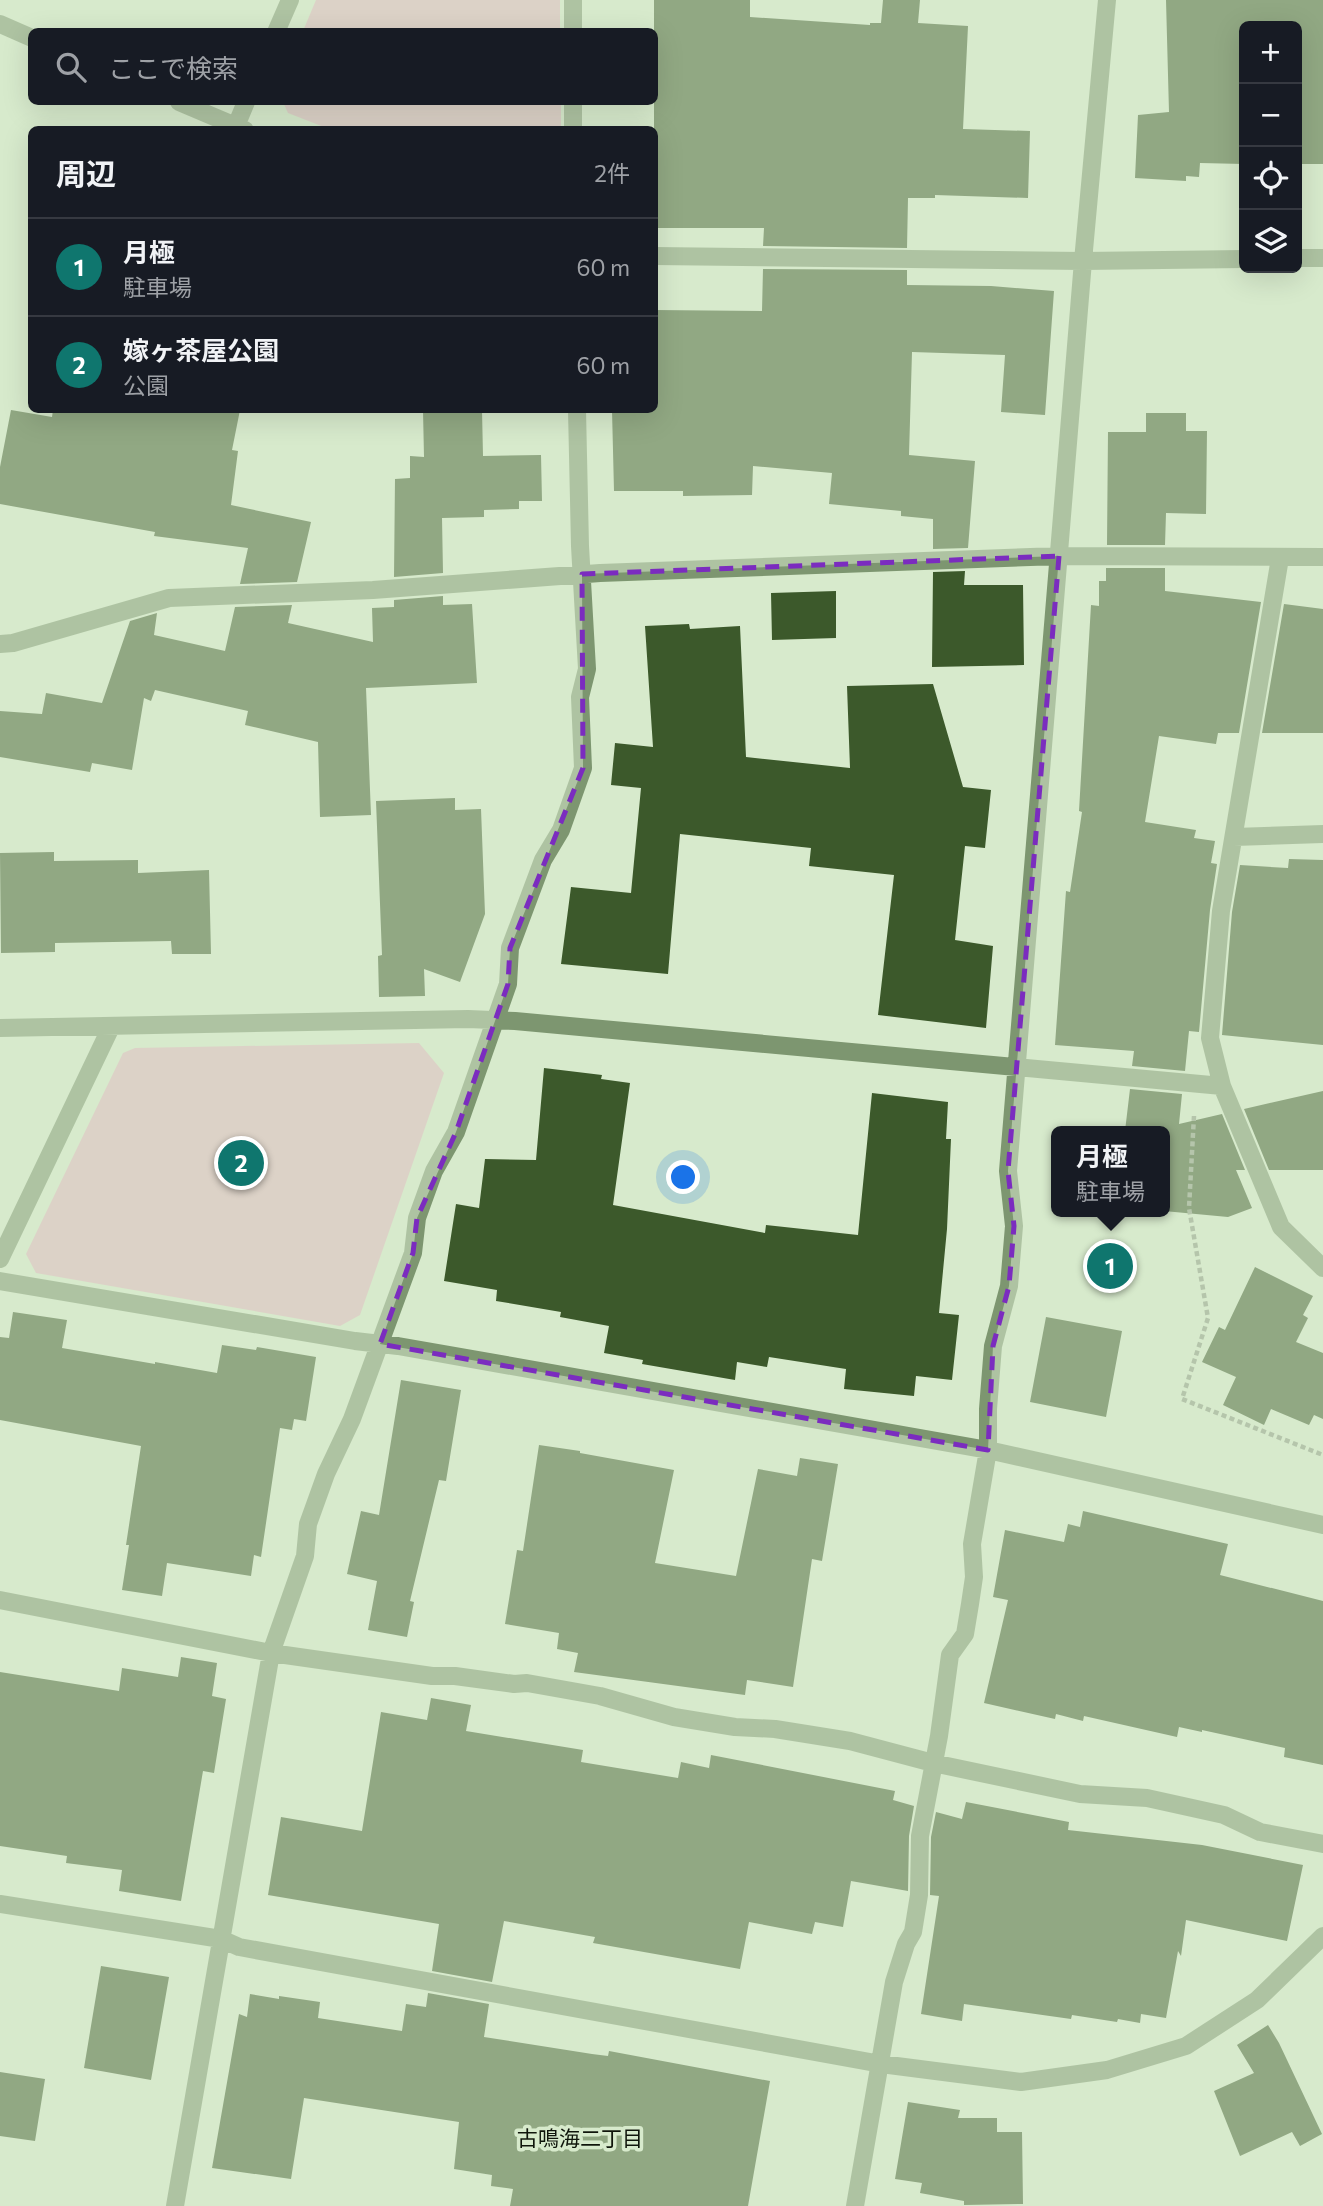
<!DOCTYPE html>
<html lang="ja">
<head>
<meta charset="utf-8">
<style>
  :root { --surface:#171b24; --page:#242831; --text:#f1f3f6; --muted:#9ea1a6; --line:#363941; --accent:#0f766e }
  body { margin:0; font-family:Commissioner,"Noto Sans JP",sans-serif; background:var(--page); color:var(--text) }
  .controls { position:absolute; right:21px; top:21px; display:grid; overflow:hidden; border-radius:10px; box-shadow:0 7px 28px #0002 }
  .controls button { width:63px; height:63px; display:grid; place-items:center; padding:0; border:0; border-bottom:2px solid var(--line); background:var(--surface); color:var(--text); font:35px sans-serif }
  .you { position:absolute; left:684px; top:1178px; width:24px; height:24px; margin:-18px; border:5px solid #fff; border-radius:50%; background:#1a73e8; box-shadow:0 0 0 10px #1a73e833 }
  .badge { display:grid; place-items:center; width:46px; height:46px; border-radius:50%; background:var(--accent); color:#fff; font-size:23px; font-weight:700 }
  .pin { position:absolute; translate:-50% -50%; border:4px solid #fff; box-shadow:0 2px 7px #0006 }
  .popup { position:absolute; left:1051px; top:1126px; width:119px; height:91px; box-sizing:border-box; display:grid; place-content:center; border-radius:10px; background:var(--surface); filter:drop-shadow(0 2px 5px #0005); font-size:23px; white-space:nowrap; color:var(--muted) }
  .popup b { font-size:26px; color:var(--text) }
  .popup::after { content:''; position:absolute; left:50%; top:100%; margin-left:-14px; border:14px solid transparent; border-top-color:var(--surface) }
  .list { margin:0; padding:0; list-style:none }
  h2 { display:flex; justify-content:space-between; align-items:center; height:91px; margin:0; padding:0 28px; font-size:30px }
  h2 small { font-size:23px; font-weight:400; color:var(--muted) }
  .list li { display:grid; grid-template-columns:46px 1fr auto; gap:21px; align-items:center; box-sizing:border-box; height:98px; padding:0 28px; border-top:2px solid var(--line) }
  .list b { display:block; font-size:26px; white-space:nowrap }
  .list p { margin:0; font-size:23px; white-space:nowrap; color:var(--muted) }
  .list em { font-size:23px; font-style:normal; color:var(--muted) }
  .icon { flex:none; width:38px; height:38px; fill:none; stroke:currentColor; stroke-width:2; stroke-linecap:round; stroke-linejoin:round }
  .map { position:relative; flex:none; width:1323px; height:2206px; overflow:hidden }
  .search { position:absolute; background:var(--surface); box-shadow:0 7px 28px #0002; left:28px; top:28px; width:630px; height:77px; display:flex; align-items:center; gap:18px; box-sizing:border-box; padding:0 24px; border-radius:10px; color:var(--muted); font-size:26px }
  .panel { position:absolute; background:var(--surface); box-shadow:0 7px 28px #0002; left:28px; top:126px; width:630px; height:287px; border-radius:10px }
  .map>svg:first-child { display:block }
</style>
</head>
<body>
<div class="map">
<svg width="1323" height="2206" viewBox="0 0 1323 2206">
  <rect width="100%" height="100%" fill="#d7eacc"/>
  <path fill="#e3b7c0" d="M316 0H560V31H303Z
    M283 102H561V129H329L288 113Z
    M419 1043 444 1073 360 1315 340 1326 36 1273 26 1254 123 1053 135 1048Z"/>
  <path fill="#3c592b" d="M654 0H750V17L870 25V23H881L883 0H920L918 23 968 26 963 129 1030 131 1028 198 935 195V198H908L907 248 763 246 764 228H654Z
    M1166 0H1323V164H1297V26H1244V164L1200 163 1199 177 1186 176V181L1135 178 1138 115 1169 112Z
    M763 269 907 270V285L991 286 1054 291 1045 415 1001 412 1005 355 912 352 909 455 975 461 968 548 933 549V519L901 516V511L829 504 832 473 753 466 752 495 683 496V491H614L612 410H654V310L762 311Z
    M11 410 52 417 53 410H240L232 450 238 451 231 505 311 522 297 582 240 584 248 548 154 536 155 532 0 504V467Z
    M423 410H482L483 456 541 455 542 501H519V509L484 510V517L442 518 443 573 394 577 395 479 410 478V456L424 457Z
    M1146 413H1186V431H1207L1206 514 1166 513 1165 545H1107L1108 432H1146Z
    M1106 568H1165V591L1261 602 1239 733H1218L1216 744 1159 736 1145 822 1196 830 1194 838 1215 841 1211 863 1217 864 1210 910 1199 1032 1189 1031 1185 1071 1132 1066 1134 1051 1055 1045 1066 891 1070 892 1082 812 1079 811 1091 605 1099 606V581H1106Z
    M965 571 964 585H1023L1024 665 932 667 933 572Z
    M836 591V638L772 640 771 593Z
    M443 596V605L472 604 477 683 366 688 371 815 320 817 318 742 245 725 248 711 155 690 151 701 144 698 132 770 92 763 90 772 0 757V711L42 714 46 693 102 703 130 621 157 613 154 635 225 651 235 607 292 605 288 623 373 642 372 608 394 607V600Z
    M1284 604 1323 609V733H1262Z
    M689 624 690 629 740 626 746 757 850 768 847 686 933 684 963 787 991 790 985 848 965 846 955 940 993 946 986 1028 878 1015 894 875 809 866 811 848 680 834 668 974 561 964 571 887 631 893 641 788 611 785 615 743 653 747 645 626Z
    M455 798V810L481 809 485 914 460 982 424 969 425 996 379 997 378 956 382 955 376 801Z
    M54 852V861L138 860V873L209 870 211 954H172L171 941 55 943V952L1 953 0 853Z
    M1289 859 1323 860V1045L1222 1035 1232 912 1240 865 1288 868Z
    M544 1068 602 1075 601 1079 630 1083 613 1205 765 1233 766 1225 858 1235 872 1093 948 1102 946 1139H951L947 1229 939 1313 959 1315 952 1380 916 1376 914 1396 844 1389 846 1369 769 1357 767 1367 737 1362 735 1380 642 1364 643 1360 604 1353 609 1326 560 1317 561 1312 496 1301 497 1290 444 1281 456 1204 479 1208 485 1159 536 1160Z
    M1130 1089 1182 1094 1179 1124 1222 1114 1245 1170H1236L1252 1208 1228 1217 1164 1211V1131H1125Z
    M1323 1091V1170H1269L1244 1109Z
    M1255 1267 1313 1296 1303 1315 1308 1318 1296 1342 1323 1353V1419L1314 1415 1309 1425 1271 1409 1264 1425 1223 1405 1236 1377 1202 1362 1219 1327 1225 1330Z
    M13 1312 67 1320 62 1348 155 1364V1362L217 1373 222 1345 256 1350 257 1347 316 1357 306 1421 294 1419 292 1430 280 1428 261 1557 254 1555 251 1576 167 1563 162 1596 122 1590 129 1545H126L141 1446 0 1420V1337L9 1338Z
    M1046 1317 1122 1331 1106 1417 1030 1402Z
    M401 1380 461 1390 446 1481 439 1480 410 1601 414 1602 407 1637 368 1630 377 1581 347 1574 361 1511 379 1515Z
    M539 1445 580 1451V1453L674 1470 655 1563 736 1576 758 1469 797 1476 800 1458 838 1464 822 1561 812 1559 793 1687 747 1680 745 1695 574 1672 578 1653 557 1649 559 1633 505 1624 517 1550 523 1551Z
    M1083 1511 1228 1544 1220 1575 1323 1601V1765L1284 1757 1285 1748 1202 1730V1732L1179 1727 1177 1737 1084 1716 1083 1721 1056 1714 1055 1719 984 1703 1008 1600 993 1597 1005 1530 1064 1542 1068 1524 1080 1527Z
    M181 1657 217 1663 212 1696 226 1699 214 1773 203 1771 181 1901 119 1891 122 1870 66 1863 67 1856 0 1846V1672L119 1691 122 1668 178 1677Z
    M431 1698 471 1705 466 1731 583 1750 581 1762 678 1778 681 1762 709 1768 711 1755 895 1791 893 1800 914 1806 909 1836 908 1891 851 1881 843 1927 815 1922 812 1934 749 1922 740 1969 593 1943 595 1937 504 1921 492 1982 432 1971 439 1924 268 1895 281 1817 362 1831 381 1712 427 1720Z
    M966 1802 1069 1822 1068 1830 1202 1845 1303 1865 1287 1941 1186 1920 1181 1956 1178 1951 1166 2018 1141 2014 1140 2023 1118 2019 1117 2022 1072 2015 1071 2019 964 2004 962 2021 921 2014 939 1896 930 1895 931 1837 936 1812 962 1819Z
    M101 1966 169 1977 151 2080 84 2068Z
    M428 1993 489 2004 484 2037 592 2054 608 2056 609 2051 770 2081 748 2206H510L513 2189 491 2186 492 2175 454 2169 459 2122 304 2098 291 2179 212 2168 239 2014 247 2017 250 1994 279 1999V1996L320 2002 318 2018 402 2031 406 2004 426 2007Z
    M1268 2025 1279 2043 1322 2134 1300 2146 1292 2132 1240 2156 1214 2091 1254 2073 1237 2045Z
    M0 2072 45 2079 35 2141 0 2136Z
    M908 2102 960 2110 958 2118H997V2132H1022L1023 2204 964 2205V2201L920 2193 922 2183 895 2179Z"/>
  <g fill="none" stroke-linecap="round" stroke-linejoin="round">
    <path stroke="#8c9a84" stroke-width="4.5" stroke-dasharray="5 3.5" stroke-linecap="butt" d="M1194 1116 1189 1208 1208 1318 1182 1399 1323 1455"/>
    <path stroke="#7d9670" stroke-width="18" d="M0 24 32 38
      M276 32 290 0
      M573 32V0
      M179 102 245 130
      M236 126 246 102
      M573 130V102
      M654 256 1083 261 1244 259
      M1297 258H1323
      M0 644 13 643 169 598 373 590 600 573 1059 556 1323 557
      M1234 837 1323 834
      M0 1028 468 1019 515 1021 1222 1086 1281 1227 1323 1268
      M1222 1086 1210 1038 1221 911 1280 558
      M0 1259 111 1027
      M0 1281 355 1341 398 1346 988 1450 1323 1525
      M0 1600 271 1653 432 1676H455L514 1684 527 1683 600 1696 674 1717 735 1727 775 1729 850 1741 933 1763 1080 1794 1147 1798 1224 1815 1260 1832 1323 1844
      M0 1904 221 1939 239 1947 881 2064 1021 2082 1107 2070 1186 2046 1257 2000 1323 1936
      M175 2206 271 1653 305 1556 308 1524 326 1474 352 1419 413 1253 417 1218 434 1171 456 1132 508 984 510 948 543 860 561 830 583 768 580 697 587 669 580 546 577 410
      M855 2206 894 1982 906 1944 913 1932 919 1895 920 1836 939 1736 950 1655 965 1634 970 1604 974 1577 972 1544 988 1450V1409L993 1346 1009 1286 1014 1226 1008 1171 1083 261 1107 0"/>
  </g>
  <path d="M0 0H1323V2206H0ZM1059 556 1008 1171 1014 1226 1009 1286 993 1346 988 1450 380 1344 413 1253 417 1218 456 1132 508 984 510 948 583 768 582 574Z" fill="#d7eacc" fill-opacity=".55" fill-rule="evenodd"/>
  <path fill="none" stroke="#7b2cbf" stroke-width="5" stroke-dasharray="14 9" stroke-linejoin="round" d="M1059 556 1008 1171 1014 1226 1009 1286 993 1346 988 1450 380 1344 413 1253 417 1218 456 1132 508 984 510 948 583 768 582 574Z"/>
  <g text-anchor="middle" stroke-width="7" stroke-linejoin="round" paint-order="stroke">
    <g font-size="21" fill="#0f150b" stroke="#d7eacc">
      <text x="580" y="2146">古鳴海二丁目</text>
    </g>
  </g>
</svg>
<div class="controls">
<button>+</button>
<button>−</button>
<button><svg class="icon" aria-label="locate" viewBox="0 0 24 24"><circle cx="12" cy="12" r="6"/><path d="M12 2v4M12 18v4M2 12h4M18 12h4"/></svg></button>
<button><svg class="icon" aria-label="layers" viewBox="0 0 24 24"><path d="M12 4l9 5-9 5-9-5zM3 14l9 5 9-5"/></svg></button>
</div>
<div class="you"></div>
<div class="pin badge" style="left:1110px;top:1266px">1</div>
<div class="popup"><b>月極</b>駐車場</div>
<div class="pin badge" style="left:241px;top:1163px">2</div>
<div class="search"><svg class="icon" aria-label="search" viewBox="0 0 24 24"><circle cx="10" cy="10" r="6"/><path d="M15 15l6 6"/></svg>ここで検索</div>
<section class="panel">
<h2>周辺<small>2件</small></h2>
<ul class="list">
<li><span class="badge">1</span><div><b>月極</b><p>駐車場</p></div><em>60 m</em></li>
<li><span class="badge">2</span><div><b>嫁ヶ茶屋公園</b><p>公園</p></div><em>60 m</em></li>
</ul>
</section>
</div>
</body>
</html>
